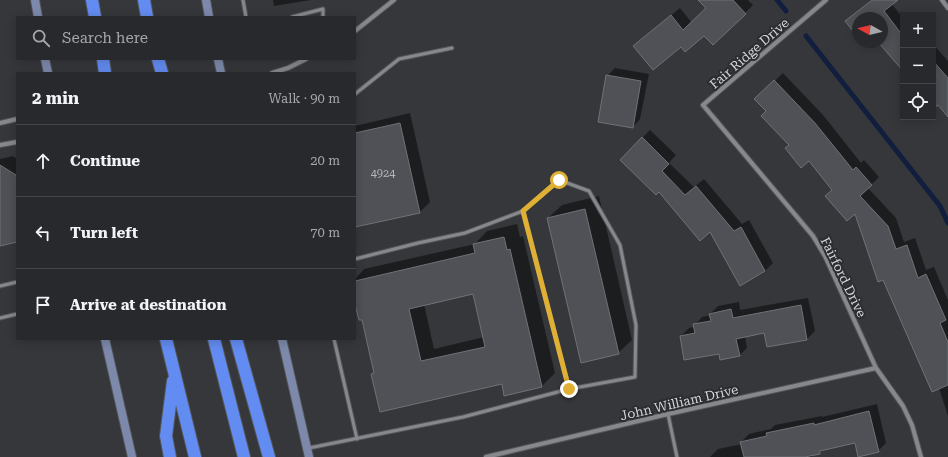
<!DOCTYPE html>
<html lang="en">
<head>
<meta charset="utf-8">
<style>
  :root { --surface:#28292c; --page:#303134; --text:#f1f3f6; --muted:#a5a6a9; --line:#444548 }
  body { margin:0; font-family:"Roboto Serif",serif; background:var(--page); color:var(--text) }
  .controls { position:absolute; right:12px; top:12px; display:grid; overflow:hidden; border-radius:0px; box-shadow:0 2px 10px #0003 }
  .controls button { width:36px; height:36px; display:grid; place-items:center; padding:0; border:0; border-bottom:1px solid var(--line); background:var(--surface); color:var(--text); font:20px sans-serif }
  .compass { position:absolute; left:852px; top:12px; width:36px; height:36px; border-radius:50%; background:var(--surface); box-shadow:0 2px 10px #0003; rotate:278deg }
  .stop { position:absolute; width:12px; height:12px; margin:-9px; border:3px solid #e0b034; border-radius:50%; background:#fff }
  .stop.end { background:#e0b034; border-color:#fff; box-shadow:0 1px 4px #0008 }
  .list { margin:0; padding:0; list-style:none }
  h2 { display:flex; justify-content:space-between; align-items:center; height:52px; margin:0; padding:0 16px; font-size:17px }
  h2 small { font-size:13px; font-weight:400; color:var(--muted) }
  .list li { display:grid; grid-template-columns:26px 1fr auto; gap:12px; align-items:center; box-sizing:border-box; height:72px; padding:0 16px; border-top:1px solid var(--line) }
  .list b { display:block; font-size:15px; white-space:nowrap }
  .list em { font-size:13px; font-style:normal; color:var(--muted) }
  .icon { flex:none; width:22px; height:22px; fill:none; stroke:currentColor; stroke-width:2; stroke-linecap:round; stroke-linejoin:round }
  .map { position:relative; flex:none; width:948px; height:457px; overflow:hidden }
  .search { position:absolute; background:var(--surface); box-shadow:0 2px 10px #0003; left:16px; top:16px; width:340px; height:44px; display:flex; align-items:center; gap:10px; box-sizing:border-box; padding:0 14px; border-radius:0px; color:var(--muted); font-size:15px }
  .panel { position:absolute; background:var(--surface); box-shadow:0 2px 10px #0003; left:16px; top:72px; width:340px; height:268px; border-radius:0px }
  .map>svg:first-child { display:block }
</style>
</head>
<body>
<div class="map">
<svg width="948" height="457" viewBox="0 0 948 457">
  <rect width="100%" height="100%" fill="#35373b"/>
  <path fill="#0007" fill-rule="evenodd" d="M273 0H311L274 6Z
    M699 0H748L753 5 745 13 705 35 681 46 643 39 680 8 692 23 707 8Z
    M871 0H894L891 3 903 18V62L881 42H882V18H858V32L846 21Z
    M933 44 948 61V115L939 103 933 108Z
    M615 68 649 74 640 119 633 127 607 76Z
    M783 73 823 115 861 163 864 160 879 177 868 188 896 218 904 242 915 238 926 270 934 267 948 300V416L939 388 855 213 833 190 809 160 790 145 767 111 756 99Z
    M410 113 430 202 420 212 355 226V126Z
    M650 130 676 155 669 163 694 187 704 179 742 224 749 220 773 263 765 271 710 231 621 160Z
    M13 156 17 159V241L0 245V159Z
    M599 196 632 340 618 353 548 218 562 205Z
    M517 224 520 237 523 236 555 373 542 386 373 374 375 372 363 319 355 300V279L364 269 475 244 487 231ZM474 292 484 337 434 349 424 304Z
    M808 298 815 331 807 339 765 332 745 336 747 348 739 356 720 352 681 336 689 328 695 327V325L702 317 711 315 710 314 718 306 739 302 740 310Z
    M877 404 886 443 878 451 855 441 824 449 820 453 812 455V457H710L718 449 742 444 741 442 749 434 771 429 775 425 822 416V417Z"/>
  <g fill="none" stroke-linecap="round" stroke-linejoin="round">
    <path stroke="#111e3d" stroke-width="5" d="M777 0 786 11
      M806 36 940 206 948 223"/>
  </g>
  <path fill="#4f5156" stroke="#6f7276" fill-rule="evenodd" d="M698 0H733L746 14 713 45 704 36 685 52 681 47 653 70 633 46 671 15 683 30 706 8Z
    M872 0H898L884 11 903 36V71L878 42H882V18H858V34L856 35 845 21Z
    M933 61 948 78V117L938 105 933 109Z
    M606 75 641 81 633 128 598 122Z
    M774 80 815 123 853 170 856 167 872 185 860 196 888 226 896 249 907 245 918 278 926 274 946 320 940 323 948 342V385L932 392 883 280 878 282 855 214 847 221 825 196 832 190 809 161 801 168 785 148 789 145 761 116 766 111 754 99Z
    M400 123 420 213 355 227V133Z
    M642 137 669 164 662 171 685 195 696 186 734 231 741 227 765 271 740 286 710 232 700 241 659 192 656 195 620 160Z
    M0 165 16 175 17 180V242L0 246Z
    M585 209 619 354 581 363 547 218Z
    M504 237 507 250 510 249 542 387 504 396 502 384 380 412 371 374 374 373 362 320H359L355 305V281L475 253 473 244ZM473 294 485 347 421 361 409 309Z
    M801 305 807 340 767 347 764 333 736 339 740 356 720 360 719 354 684 360 680 336 695 333 693 324 711 321 709 314 731 309 733 318Z
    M869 411 879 452 858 457 855 443 820 451V454L805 457H744L740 442 767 436 766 433 814 423V425Z"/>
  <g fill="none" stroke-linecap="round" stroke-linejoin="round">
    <defs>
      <path id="lane" d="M243 0 246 17
        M292 17 323 9V17
        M355 94 399 59 452 48
        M523 211 569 389
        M0 286 17 282
        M0 318 17 314
        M334 339 357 439
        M668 414 677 457
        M309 448 463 417 569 389 635 377 636 325 620 245 589 191 559 180 523 211 465 233 418 243 355 259"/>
      <path id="street" d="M826 0 703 105 813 236 825 256 876 368 903 406 912 425 921 457
        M942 0 948 8
        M355 31 394 0
        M272 73 288 68 306 59
        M0 123 17 119
        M0 145 17 142
        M486 457 668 414 876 368"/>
      <path id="secondary" d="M35 0 38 17
        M206 0 209 17
        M45 59 48 73
        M218 59 221 73
        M105 339 132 457
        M282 339 309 457"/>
      <path id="highway" d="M92 0 95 17
        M144 0 147 17
        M103 59 105 73
        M158 59 162 73
        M166 339 195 457
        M214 339 244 457
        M236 339 269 457
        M170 457 166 436 173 381"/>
    </defs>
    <use href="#lane" stroke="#545659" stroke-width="5"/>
    <use href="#street" stroke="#545659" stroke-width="6"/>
    <use href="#secondary" stroke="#545659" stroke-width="10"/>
    <use href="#highway" stroke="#545659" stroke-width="14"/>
    <use href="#lane" stroke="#86888d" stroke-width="3"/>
    <use href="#street" stroke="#86888d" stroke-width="4"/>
    <use href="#secondary" stroke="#7c89ab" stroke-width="8"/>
    <use href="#highway" stroke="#638cf2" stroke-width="12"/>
  </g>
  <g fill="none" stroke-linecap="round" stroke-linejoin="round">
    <path stroke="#e0b034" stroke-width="5" d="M559 180 523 211 569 389"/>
  </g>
  <g text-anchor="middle" stroke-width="4" stroke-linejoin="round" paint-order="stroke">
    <g font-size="11" fill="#b4b6b9">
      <text x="383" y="177">4924</text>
    </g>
    <g font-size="13" fill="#d6d7da" stroke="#2b2d31">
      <text transform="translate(749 53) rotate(-41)" y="5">Fair Ridge Drive</text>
      <text transform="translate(844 277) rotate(64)" y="5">Fairford Drive</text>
      <text transform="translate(679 402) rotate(-13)" y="5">John William Drive</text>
    </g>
  </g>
</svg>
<div class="controls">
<button>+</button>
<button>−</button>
<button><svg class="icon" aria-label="locate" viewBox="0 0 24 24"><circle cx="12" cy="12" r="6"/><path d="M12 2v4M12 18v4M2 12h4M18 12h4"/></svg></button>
</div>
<svg class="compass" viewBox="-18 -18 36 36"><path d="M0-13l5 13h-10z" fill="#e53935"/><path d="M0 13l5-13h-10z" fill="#a5a6a9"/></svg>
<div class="stop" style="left:559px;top:180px"></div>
<div class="stop end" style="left:569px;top:389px"></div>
<div class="search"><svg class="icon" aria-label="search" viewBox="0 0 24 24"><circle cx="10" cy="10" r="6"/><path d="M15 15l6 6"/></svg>Search here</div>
<section class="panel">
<h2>2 min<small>Walk · 90 m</small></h2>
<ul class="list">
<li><svg class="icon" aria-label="ahead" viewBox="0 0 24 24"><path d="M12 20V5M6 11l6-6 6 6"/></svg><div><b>Continue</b></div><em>20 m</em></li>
<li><svg class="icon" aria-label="left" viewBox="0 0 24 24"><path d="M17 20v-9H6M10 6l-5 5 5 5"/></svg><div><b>Turn left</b></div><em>70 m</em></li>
<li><svg class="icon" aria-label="arrive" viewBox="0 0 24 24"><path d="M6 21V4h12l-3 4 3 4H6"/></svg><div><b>Arrive at destination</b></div></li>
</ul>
</section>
</div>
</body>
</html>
